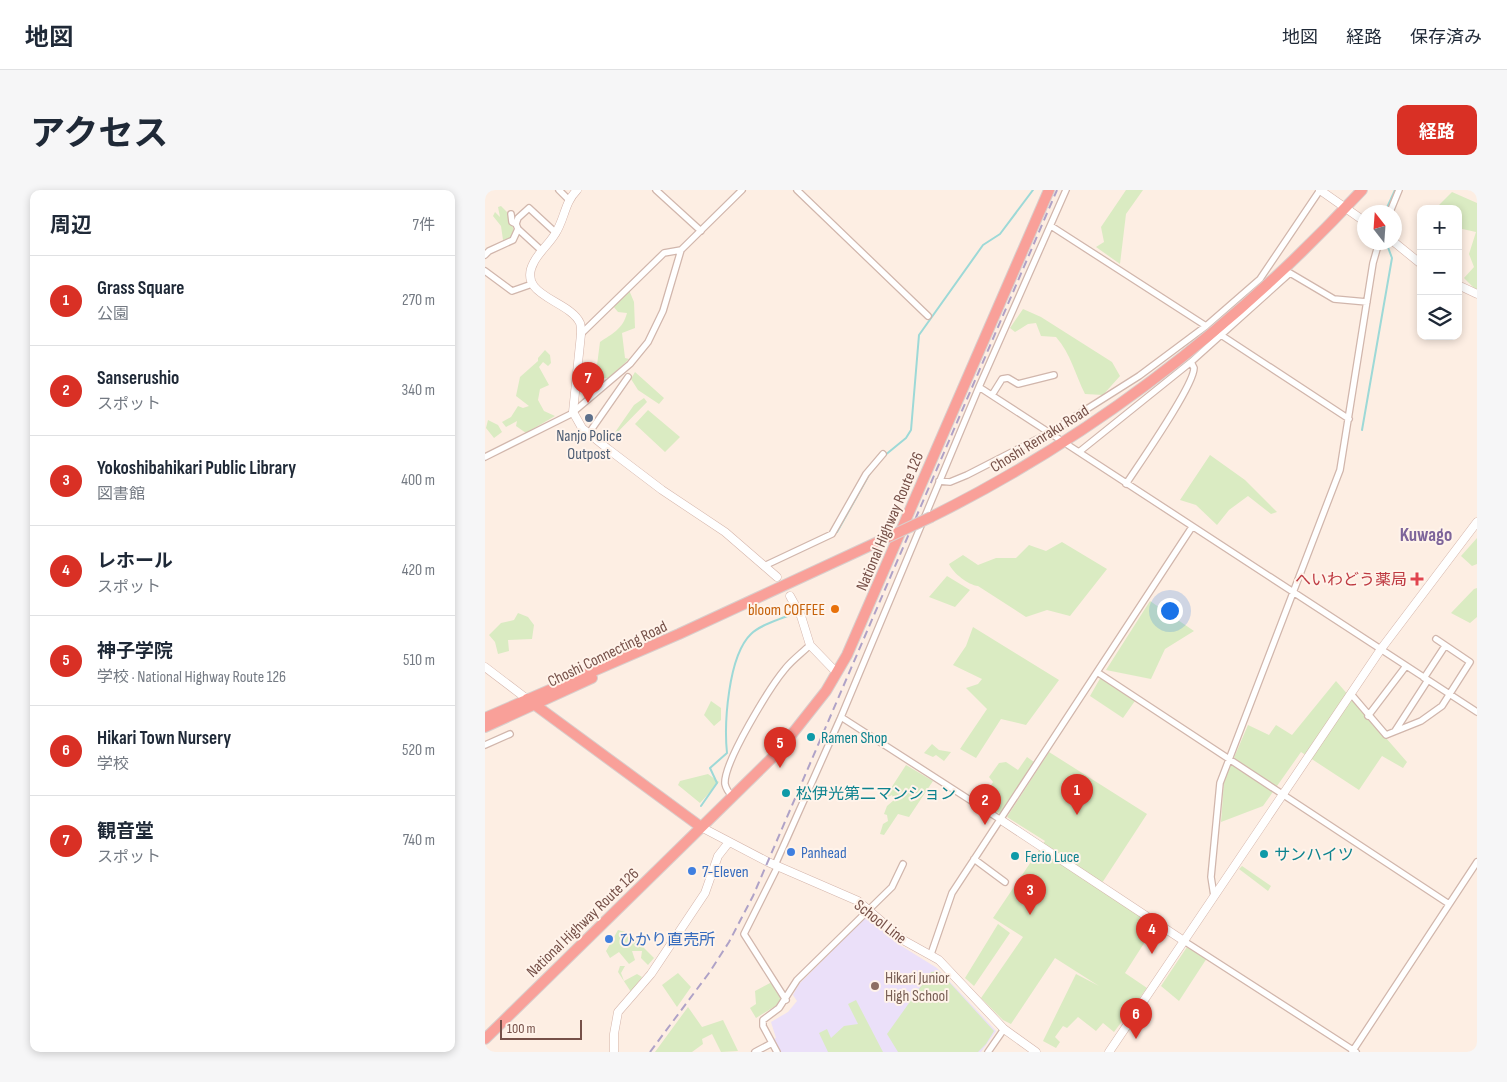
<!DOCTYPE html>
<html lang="ja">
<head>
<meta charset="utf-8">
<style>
  :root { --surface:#fff; --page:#f6f6f7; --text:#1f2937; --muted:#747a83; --line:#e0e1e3; --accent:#d93025 }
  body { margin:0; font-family:"Sofia Sans Condensed","Noto Sans JP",sans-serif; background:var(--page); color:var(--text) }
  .controls { position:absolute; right:15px; top:15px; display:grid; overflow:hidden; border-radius:10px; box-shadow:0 2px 8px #0003 }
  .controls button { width:45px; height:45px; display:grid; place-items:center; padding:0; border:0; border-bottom:1px solid var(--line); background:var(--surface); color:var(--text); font:25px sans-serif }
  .compass { position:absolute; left:872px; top:15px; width:45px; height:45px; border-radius:50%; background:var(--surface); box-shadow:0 2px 8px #0003; rotate:343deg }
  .scale { position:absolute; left:15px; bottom:12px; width:82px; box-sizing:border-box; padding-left:5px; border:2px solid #765048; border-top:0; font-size:14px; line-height:18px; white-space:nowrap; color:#765048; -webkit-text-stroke:4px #fff3ea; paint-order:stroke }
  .you { position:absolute; left:684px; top:420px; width:18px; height:18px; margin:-12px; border:4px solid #fff; border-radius:50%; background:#1a73e8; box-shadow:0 0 0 8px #1a73e833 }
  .badge { display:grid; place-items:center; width:32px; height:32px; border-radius:50%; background:var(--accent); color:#fff; font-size:16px; font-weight:700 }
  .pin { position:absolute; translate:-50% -41px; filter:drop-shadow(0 1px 2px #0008) }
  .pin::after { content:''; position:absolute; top:26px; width:18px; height:15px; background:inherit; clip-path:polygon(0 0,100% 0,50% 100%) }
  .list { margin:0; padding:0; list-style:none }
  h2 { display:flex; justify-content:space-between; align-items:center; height:65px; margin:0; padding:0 20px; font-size:21px }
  h2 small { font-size:16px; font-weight:400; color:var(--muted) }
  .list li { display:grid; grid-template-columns:32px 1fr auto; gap:15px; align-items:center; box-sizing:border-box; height:90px; padding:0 20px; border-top:1px solid var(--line) }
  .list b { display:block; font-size:19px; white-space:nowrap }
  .list p { margin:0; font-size:16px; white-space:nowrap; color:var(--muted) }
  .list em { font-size:16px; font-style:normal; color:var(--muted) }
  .icon { flex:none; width:28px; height:28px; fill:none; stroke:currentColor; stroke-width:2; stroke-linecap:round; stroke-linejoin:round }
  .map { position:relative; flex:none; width:992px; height:862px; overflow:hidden; border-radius:10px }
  header { display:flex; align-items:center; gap:30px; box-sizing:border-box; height:70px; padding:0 25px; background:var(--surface); border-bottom:1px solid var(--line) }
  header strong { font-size:24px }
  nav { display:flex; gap:28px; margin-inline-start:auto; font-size:18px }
  .intro { display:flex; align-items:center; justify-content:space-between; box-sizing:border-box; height:120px; padding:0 30px }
  h1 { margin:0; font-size:35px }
  .button { padding:12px 22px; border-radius:10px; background:var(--accent); color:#fff; font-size:18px; font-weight:700 }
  main { display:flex; gap:30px; padding:0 30px }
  aside { flex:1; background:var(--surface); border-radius:10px; box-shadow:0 2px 8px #0003 }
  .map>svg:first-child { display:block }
</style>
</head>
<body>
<header>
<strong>地図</strong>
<nav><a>地図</a><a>経路</a><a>保存済み</a></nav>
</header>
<div class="intro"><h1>アクセス</h1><a class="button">経路</a></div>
<main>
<aside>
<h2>周辺<small>7件</small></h2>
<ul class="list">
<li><span class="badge">1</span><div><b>Grass Square</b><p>公園</p></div><em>270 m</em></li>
<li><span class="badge">2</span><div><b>Sanserushio</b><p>スポット</p></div><em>340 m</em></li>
<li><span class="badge">3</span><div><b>Yokoshibahikari Public Library</b><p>図書館</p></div><em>400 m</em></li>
<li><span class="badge">4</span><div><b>レホール</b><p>スポット</p></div><em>420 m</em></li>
<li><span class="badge">5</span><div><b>神子学院</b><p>学校 · National Highway Route 126</p></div><em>510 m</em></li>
<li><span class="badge">6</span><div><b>Hikari Town Nursery</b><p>学校</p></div><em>520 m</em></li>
<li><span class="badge">7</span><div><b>観音堂</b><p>スポット</p></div><em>740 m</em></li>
</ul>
</aside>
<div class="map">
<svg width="992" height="862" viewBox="0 0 992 862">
  <rect width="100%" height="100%" fill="#fdeee3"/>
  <path fill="#ebe0f9" d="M382 726 410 752 452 778 511 841 496 862H296L289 849 291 848 286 832 303 822 312 811 308 805 314 794Z"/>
  <path fill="#daebc2" d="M641 0H658L641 24 635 74 611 57 619 52 616 37Z
    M967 2 992 13V101L979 88 989 77 984 64 991 42 973 38V19H950Z
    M16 16 22 22 30 43 25 48 18 50 16 36 8 26 10 22 15 27 13 17Z
    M144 100 149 112 150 138 137 143 140 168 144 169 124 188H116L111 183 115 152C127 144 138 139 142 123L133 122 128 116Z
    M538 119 556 127 627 172 635 186 618 205 600 204C590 184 586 164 571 147L556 146 551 133 543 134 530 142 525 138Z
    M60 160 65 165 66 173 63 176 58 172 54 177 64 195 55 199 53 210 59 221 70 226 41 243 31 236 32 231 21 237 17 232 26 227 33 216 38 218 44 216 31 206 35 187 53 171V168Z
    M150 182 179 208 174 214 153 200 146 189Z
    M159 208 162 212 124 251 149 215Z
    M163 220 195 247 180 262 150 234Z
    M3 230 13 235 17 242 9 248 1 238Z
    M725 265 760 290 792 322 786 324 763 306 744 320 732 335 711 315 695 310Z
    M992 348V374L987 376 976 366Z
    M577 352 622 379 585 426 562 420 541 427 493 396C483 395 468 383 464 374L478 365 493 375 511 368H531L544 355 561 361Z
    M462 386 485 400 470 417 444 407Z
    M992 398V427L985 433 966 423 989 399Z
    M665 411 709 441 680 459 666 489 621 480Z
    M33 423 43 427 49 435 47 449 23 450 24 461 13 464 10 452 4 445 16 433 29 430Z
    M488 437 574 490 541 535 516 529 491 568 475 559 502 519 481 498 493 494 497 489 468 475 481 456Z
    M617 485 652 508 638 528 605 506Z
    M851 491 922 572 918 578 897 566 874 600 816 562 778 616 736 632 739 591 763 535 784 545 791 535 807 545Z
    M226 511 236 518V530L229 536 219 525Z
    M447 554 454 560 466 562 459 571 451 565 448 567 439 563Z
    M564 562 662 624 615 696 672 733 640 783 662 798 629 842 618 833 611 841 593 827 582 838 578 836 570 847 575 852 571 858 558 851 591 784 614 796 570 768 526 834 518 830 496 808 538 747 508 728 560 651 522 627Z
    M542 567 549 572 515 624 496 611 508 592 504 587 514 573 521 572 533 580Z
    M421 575 448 591 424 627 413 624 399 645 395 644 398 634 403 631 402 625 399 624 402 616 409 610 407 605 399 609Z
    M223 584 234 592 215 613 193 595 195 591Z
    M757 676 786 696 783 701 754 679Z
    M513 734 525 743 489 796 480 788Z
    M133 740 144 743 169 768 163 775 156 768 157 761H147L150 770 144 774 134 762 125 768 121 761Z
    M702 757 722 768 694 811 676 796Z
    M135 776H140L136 783 139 791 152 784 157 787 146 802 133 782Z
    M454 781 509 841 501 854 493 862H413L402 844 446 782Z
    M193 783 206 797 192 817 177 795Z
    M287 792 298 807 292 815 271 828 265 818 271 814 270 801Z
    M371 810 398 862H343L334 843 342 839 346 848 359 836 373 834 363 814Z
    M203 817 217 837 238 830 253 861 236 862 227 844 217 849 218 854 207 862H170Z"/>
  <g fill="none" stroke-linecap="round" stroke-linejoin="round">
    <path stroke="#9dd9d7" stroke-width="2" d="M900 22 910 0
      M877 240 907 68 901 52
      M399 266 421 248 426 240 434 145 498 55 515 44 548 0
      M352 342 385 283
      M216 616 232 593 225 578 242 563C239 534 243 466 266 444 276 434 294 430 307 424"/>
    <defs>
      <path id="street" d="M74 0 83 9
        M171 0 216 41
        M312 0 443 126
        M905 22 914 0
        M26 24 27 32 31 34
        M566 36 721 136
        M196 60 257 0
        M57 61 33 39 31 34 33 28 44 18 71 43
        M0 65 4 61 28 50 33 39
        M0 81 27 101 47 94
        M736 145 864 229
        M494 197 574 249
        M507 205 517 189 523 188 533 194 569 185
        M104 243 143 187
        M583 255 992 522
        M594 262 706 172
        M0 267 86 224 145 174 163 152 178 121 196 60 179 63 96 144
        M454 291 465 292 482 285 564 243 654 186 721 136 775 89 835 0
        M641 294C654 274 709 196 709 178L706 172 805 83 849 109 882 112
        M279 376 347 344 381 284 398 264
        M612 482 964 714
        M939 488 960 456
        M866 504 901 545 936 531 957 516 985 472 951 449
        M883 526 921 476
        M356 527 516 630
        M910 541 943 490
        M0 555 25 544
        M248 607C244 603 241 599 240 594 238 573 285 497 300 479 307 470 317 463 325 455
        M489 669 520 692
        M290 675 356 527 494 197 581 0
        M293 676 259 744 301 810
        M729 706 726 687 735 593 855 280 888 73 894 52
        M699 751 871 862
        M446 764 467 703 707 337
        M270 862 287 853
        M292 862 278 836V830L294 818 312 790 407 697 418 674
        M503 862 519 839
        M867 862 992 672"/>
      <path id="secondary" d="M92 0C79 13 80 29 70 44 64 54 54 62 49 72 30 106 85 110 95 133 96 136 96 141 96 144L88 222 97 238 123 259 177 300 240 342 292 387
        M835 0 879 31
        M909 52 936 74
        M973 95 992 104
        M305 406 316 426 325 455 352 483
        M0 477 42 509
        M516 630 699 751
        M216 637 283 672 373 711 418 750 454 770 519 839 551 862
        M129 862V844L133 822 166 784 220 703 233 666 244 652
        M624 862 896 459 992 332"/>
      <path id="highway" d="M446 327C609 246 754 133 877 0
        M42 509 216 637
        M0 528 194 444 397 350
        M0 537 107 488
        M0 849 292 563 341 501 362 465 564 0"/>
    </defs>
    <use href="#street" stroke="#d1b6ac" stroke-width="8"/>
    <use href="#secondary" stroke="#d4b4aa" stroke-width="9"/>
    <use href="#highway" stroke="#d9cecc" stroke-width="12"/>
    <use href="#street" stroke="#fff" stroke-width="5.5"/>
    <use href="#secondary" stroke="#fff" stroke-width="8"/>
    <use href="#highway" stroke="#f9a099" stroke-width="10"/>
    <path stroke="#afa2c7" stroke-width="2" stroke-dasharray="8 5" stroke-linecap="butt" d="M165 862 224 783 244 752 268 706 572 0"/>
    <defs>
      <path id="highway-bridge" d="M397 350 446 327"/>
    </defs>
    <use href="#highway-bridge" stroke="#d9cecc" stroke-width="12" stroke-linecap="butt"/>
    <use href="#highway-bridge" stroke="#f9a099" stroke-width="10"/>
  </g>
  <circle fill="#5c6f8a" stroke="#fff3ea" stroke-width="2" cx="104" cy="228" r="5"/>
  <path fill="#e0444e" stroke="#fff3ea" stroke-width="2" d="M929.5 381.5h5v5h5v5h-5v5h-5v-5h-5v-5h5z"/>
  <circle fill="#e8710a" stroke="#fff3ea" stroke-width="2" cx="350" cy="419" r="5"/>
  <g fill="#0f9aa8" stroke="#fff3ea" stroke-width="2">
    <circle cx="326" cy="547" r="5"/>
    <circle cx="301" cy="603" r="5"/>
    <circle cx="779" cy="664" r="5"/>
    <circle cx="530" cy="666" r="5"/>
  </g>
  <g fill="#3f7fe0" stroke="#fff3ea" stroke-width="2">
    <circle cx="306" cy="662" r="5"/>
    <circle cx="207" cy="681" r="5"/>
    <circle cx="124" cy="749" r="5"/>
  </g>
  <circle fill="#8d6e63" stroke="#fff3ea" stroke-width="2" cx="390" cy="796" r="5"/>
  <g text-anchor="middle" stroke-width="4" stroke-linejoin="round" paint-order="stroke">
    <g font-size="16" fill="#4e5e75" stroke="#fff3ea">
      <text x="104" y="251">Nanjo Police<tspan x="104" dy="18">Outpost</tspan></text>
    </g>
    <g font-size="16" fill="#765048" stroke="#fff3ea">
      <text transform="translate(554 248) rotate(-32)" y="6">Choshi Renraku Road</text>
      <text transform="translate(404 331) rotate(-67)" y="6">National Highway Route 126</text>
      <text transform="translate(122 463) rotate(-26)" y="6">Choshi Connecting Road</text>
      <text transform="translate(396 731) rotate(38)" y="6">School Line</text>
      <text transform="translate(97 732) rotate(-44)" y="6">National Highway Route 126</text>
    </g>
    <g font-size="16" fill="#be3a42" stroke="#fff3ea" text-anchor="end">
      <text x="922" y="395">へいわどう薬局</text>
    </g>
    <g font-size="16" fill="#c56008" stroke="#fff3ea" text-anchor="end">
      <text x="340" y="425">bloom COFFEE</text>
    </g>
    <g font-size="16" fill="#0d838f" stroke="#fff3ea" text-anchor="start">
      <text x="336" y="553">Ramen Shop</text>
      <text x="311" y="609">松伊光第二マンション</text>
      <text x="789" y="670">サンハイツ</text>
      <text x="540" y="672">Ferio Luce</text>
    </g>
    <g font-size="16" fill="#366cbe" stroke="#fff3ea" text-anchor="start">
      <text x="316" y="668">Panhead</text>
      <text x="217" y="687">7-Eleven</text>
      <text x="134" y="755">ひかり直売所</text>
    </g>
    <g font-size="16" fill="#785e54" stroke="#fff3ea" text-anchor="start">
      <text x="400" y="793">Hikari Junior<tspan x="400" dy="18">High School</tspan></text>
    </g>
    <g font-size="19" font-weight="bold" fill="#7d649a" stroke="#fff3ea">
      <text x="941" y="351">Kuwago</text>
    </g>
  </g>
</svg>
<div class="controls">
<button>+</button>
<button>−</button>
<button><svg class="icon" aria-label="layers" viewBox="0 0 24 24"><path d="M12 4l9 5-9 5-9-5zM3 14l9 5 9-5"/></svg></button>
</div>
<svg class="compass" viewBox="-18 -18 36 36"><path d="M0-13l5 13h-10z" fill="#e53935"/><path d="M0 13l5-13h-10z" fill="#747a83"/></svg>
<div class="scale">100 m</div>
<div class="you"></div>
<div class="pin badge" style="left:592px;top:625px">1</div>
<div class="pin badge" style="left:500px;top:635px">2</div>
<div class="pin badge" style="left:545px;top:725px">3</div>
<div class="pin badge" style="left:667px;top:764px">4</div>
<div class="pin badge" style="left:295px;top:578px">5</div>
<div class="pin badge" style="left:651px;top:849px">6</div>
<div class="pin badge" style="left:103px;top:213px">7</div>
</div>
</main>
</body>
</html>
